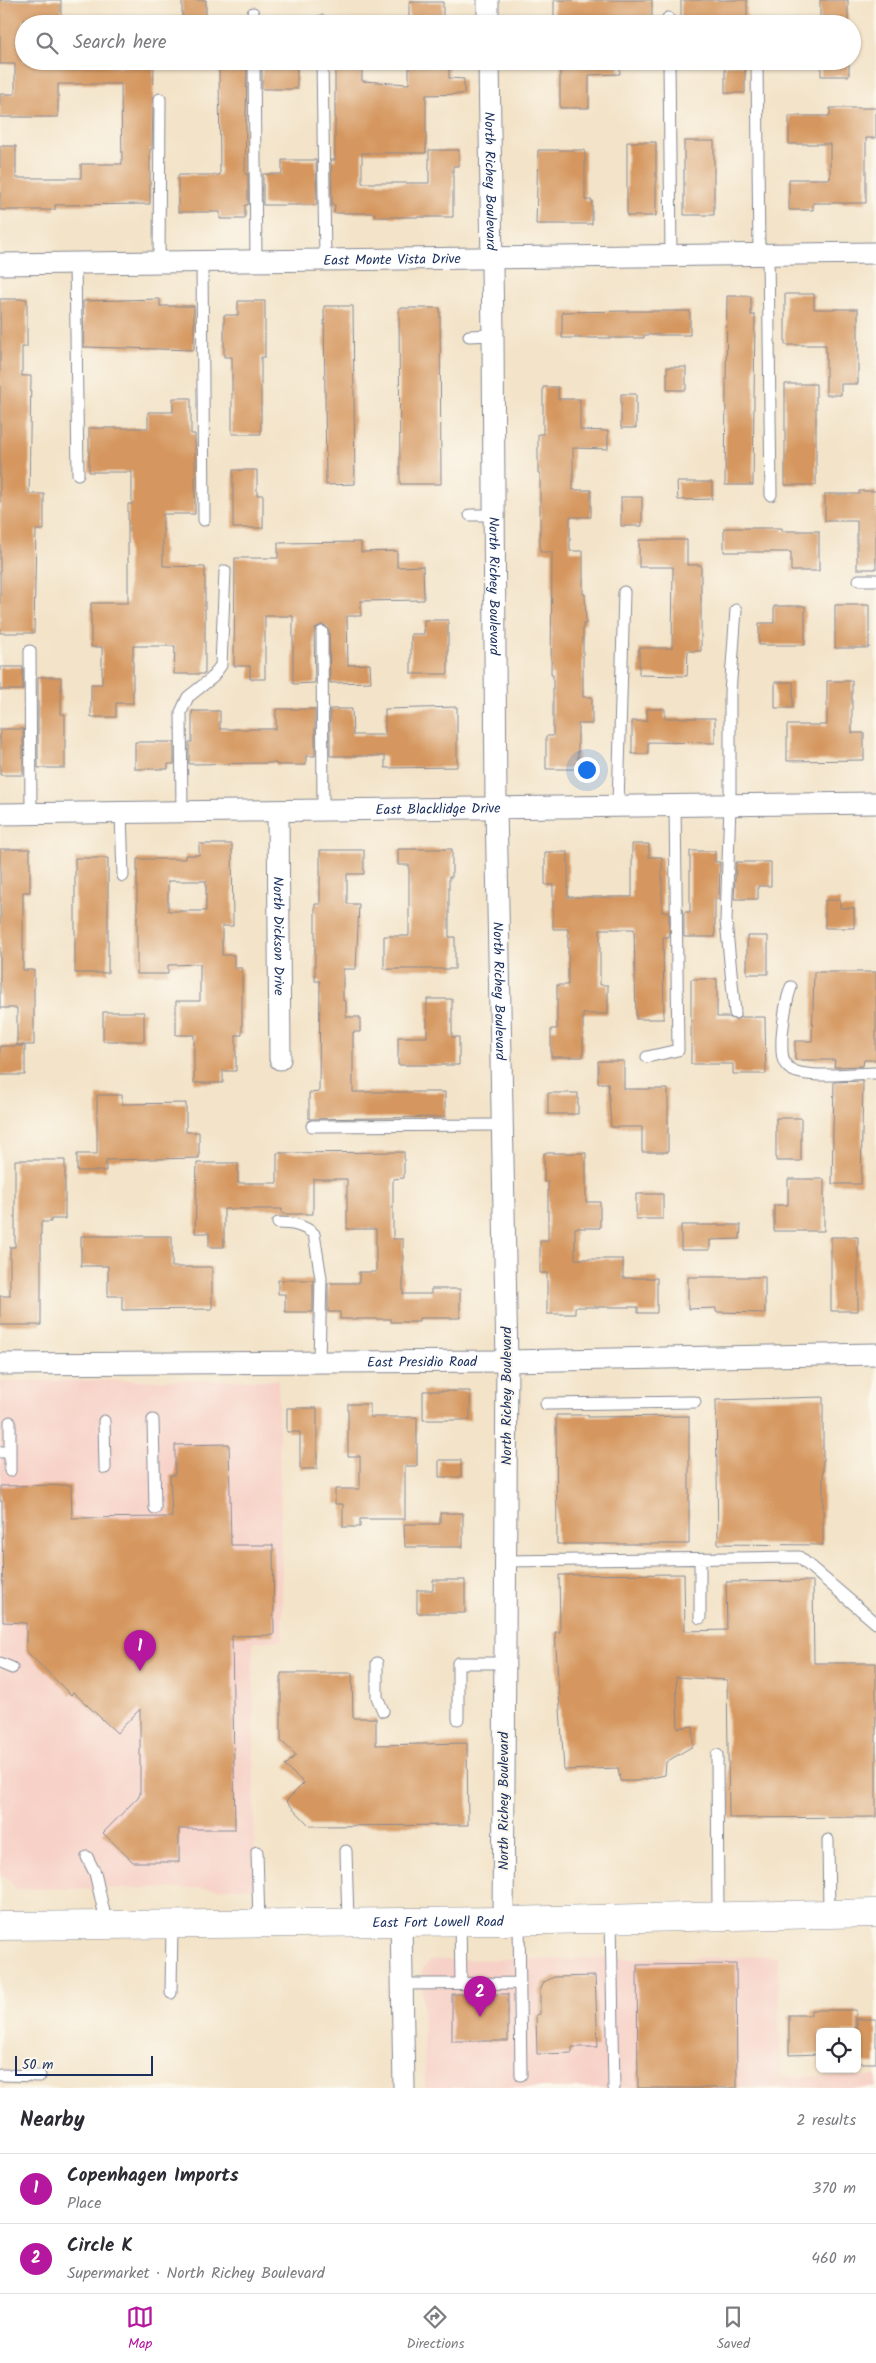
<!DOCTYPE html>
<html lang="en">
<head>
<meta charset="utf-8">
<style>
  :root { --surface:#fff; --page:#f2f2f3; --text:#2b2b33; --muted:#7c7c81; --line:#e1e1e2; --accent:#b5179e }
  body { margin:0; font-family:Kalam,sans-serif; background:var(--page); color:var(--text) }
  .controls { position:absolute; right:15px; bottom:15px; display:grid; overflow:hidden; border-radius:8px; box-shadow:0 1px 4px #0004 }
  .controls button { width:45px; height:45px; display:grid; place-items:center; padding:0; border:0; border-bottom:1px solid var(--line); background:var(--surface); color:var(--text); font:25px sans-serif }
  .scale { position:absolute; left:15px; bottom:12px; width:138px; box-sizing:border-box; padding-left:5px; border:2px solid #1b2f5e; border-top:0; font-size:14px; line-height:18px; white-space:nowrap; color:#1b2f5e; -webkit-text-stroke:4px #fbf7ec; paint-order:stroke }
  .you { position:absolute; left:586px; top:769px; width:18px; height:18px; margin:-12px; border:4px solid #fff; border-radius:50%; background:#1a73e8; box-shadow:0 0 0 8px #1a73e833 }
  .badge { display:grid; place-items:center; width:32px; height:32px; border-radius:50%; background:var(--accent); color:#fff; font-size:16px; font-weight:700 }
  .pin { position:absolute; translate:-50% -41px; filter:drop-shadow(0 1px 2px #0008) }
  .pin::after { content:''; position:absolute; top:26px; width:18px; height:15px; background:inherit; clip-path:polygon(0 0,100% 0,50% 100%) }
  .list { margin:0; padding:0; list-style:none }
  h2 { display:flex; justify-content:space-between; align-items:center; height:65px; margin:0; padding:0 20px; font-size:21px }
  h2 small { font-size:16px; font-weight:400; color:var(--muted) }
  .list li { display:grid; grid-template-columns:32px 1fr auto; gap:15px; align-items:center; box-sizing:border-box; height:70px; padding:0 20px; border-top:1px solid var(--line) }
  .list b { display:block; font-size:19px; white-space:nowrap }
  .list p { margin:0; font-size:16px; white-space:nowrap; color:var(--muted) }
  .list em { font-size:16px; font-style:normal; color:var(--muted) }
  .icon { flex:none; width:28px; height:28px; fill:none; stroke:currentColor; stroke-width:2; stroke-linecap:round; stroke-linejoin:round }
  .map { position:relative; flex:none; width:876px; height:2088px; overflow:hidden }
  .search { position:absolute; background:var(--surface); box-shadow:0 1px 4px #0004; left:15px; right:15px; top:15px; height:55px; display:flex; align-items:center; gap:12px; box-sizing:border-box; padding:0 18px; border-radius:28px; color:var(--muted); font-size:19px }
  .sheet { height:205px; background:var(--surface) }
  nav { display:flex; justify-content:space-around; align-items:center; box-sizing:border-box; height:70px; border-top:1px solid var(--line); background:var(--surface); font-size:14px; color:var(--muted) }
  nav a { display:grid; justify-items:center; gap:2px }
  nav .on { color:var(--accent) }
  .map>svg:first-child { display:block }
</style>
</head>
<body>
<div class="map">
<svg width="876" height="2088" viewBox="0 0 876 2088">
  <rect width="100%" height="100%" fill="#fbf7ec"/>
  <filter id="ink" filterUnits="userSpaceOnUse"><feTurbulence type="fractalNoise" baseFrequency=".02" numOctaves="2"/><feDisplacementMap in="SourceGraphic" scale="10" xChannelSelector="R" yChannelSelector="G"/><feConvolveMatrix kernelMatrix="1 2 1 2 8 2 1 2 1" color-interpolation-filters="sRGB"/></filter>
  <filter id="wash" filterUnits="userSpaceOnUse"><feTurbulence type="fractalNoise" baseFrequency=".0096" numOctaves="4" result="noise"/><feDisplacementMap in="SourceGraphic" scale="20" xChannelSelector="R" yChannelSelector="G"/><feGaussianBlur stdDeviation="1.12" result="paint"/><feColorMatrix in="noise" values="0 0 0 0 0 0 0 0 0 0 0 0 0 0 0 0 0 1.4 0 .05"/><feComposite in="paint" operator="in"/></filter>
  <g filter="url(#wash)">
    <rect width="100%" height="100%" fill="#f3e3c8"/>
    <path fill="#f7d1c7" d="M278 1380 283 1640 253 1642 255 1888 16 1889 5 1876H0V1381Z
      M778 1956 781 2077 876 2076V2088H693L690 1958Z
      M689 1958 692 2088H425L422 1970 430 1960Z"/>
    <g id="blocks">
      <path fill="#d5975e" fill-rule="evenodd" d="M0 0H61V20H24V61H111V66H154L152 149H150V204L55 205V210H0V146H16V178H81V164H122L121 84H58V117H0V94H15V64H0Z
        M182 0H206V24H182Z
        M554 0H652V24L554 22Z
        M681 0H747V24H681Z
        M820 0H848V24H820Z
        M409 2H443V24H409Z
        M269 61H297V89H262V65H269Z
        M335 61H362V81L409 84V61H449V78L464 79V94L426 95V153H362V183H429V150H459V166H453V217H375V213H334L335 205H332L331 160H335Z
        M560 61H619L620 74 589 75V108H560Z
        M821 61H849V76H821Z
        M219 65H247L245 174H248V205H245V219H220V212H178V175H220Z
        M725 65H745V93H725Z
        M830 108H876V138H866V203H813V210H789V179H830V144H789V116H830Z
        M684 141H714V215H684Z
        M627 142H656V216H627Z
        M538 150H585V200H592V224H536Z
        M282 160H316L317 205H263V174H282Z
        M785 294H814V309H858V384H841V395H826V345H785Z
        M727 296H751V315H755L753 485H725Z
        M0 299H27V347H22V376H31L29 494H44V530H36L34 633H0Z
        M160 299V306H194V350L84 347 83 301Z
        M238 301H265V357H261V434H232V357H224V315H238Z
        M324 306H353L355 484 326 485Z
        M399 308H440L441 484H400Z
        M632 311H690V335H644V338H562V312Z
        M667 367H686V390H667Z
        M785 384H816V485H785Z
        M543 387H558V399H580V430L608 431V449L573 448V490H591V517H570V551H583V594H585L586 624H583V697H592V724H578V769H546V736H553V675H551L552 552H540V473H538V434H543Z
        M621 394H636V428H621Z
        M173 398H191V434H195V514H163V566L205 567V674H174L175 646H133V703H116V717H91V684H102V647H91V603H128V504H132V472H89V428H148V412H173Z
        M233 470H257V495H263V528H233Z
        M677 482H712V499L678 500Z
        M859 491H876V569H857V521H825V494H859Z
        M621 497H642V526H621Z
        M724 528H782V531H819V571H791V552H724Z
        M639 540H687V565H701V651H688L687 676 639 675V648H672L673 567H639Z
        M361 542V552L397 551V567L423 566 424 600 361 601V616H347L348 665 370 664 371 682 330 683 329 631 326 626 321 625 316 628 314 632 315 683 293 684V616H265V679H250V666H234L235 558H278V543Z
        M835 605H869V648H835Z
        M774 606H805V645H759V623H774Z
        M424 620H448V674H411V634H424Z
        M0 667H23V690H0Z
        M38 677H61V714H65V768H38Z
        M827 681H852V733H864V760L787 761V725H827Z
        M775 682H793V708H775Z
        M457 707V767L385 768V756H330V709H352L353 735H385V709Z
        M276 709H315V756H306V765H276V763L189 764V742H192V711H220V729H276Z
        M647 709H665V718H715V743L648 742V754H632V721H647Z
        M0 729H23V775H0Z
        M135 742H174V764H168V769H135Z
        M199 844H232L233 926H222V955H234V968H242V1035H236V1071H223V1083H194V1035H176V1001H200V964L168 965V974H137V859H185V855H199ZM168 881H206V911H168Z
        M632 844H649V857H662V912H669V937H663L664 1019H636L634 929H600V985H608V1014H583V1057H551V1029H557V985H568V929H553V885H545V852H568V897H632Z
        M0 849H30V892H23V970H34V1045H17V1008H0Z
        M398 849H452V877H449V937H455V969H384V936H409V865H398Z
        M320 850H364V874H347V904H359L356 969H343V1001H346V1017H360V1032H353V1092H445V1117L309 1119V1093L319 1092 320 981H315V904H320Z
        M690 851H715V862H720L719 899H715V937H684V912H690Z
        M75 858H108V973H75Z
        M736 862H771V886H758V899H734Z
        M825 900H840V908H854V928H825Z
        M747 936H768V974H747Z
        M814 972H876V1060H864L863 1066 834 1067 835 1060H795V1041H812Z
        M691 979H717V1017H729L735 1020 741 1017H765L766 1074H733V1064H691Z
        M427 999H452V1037H459V1065H398V1037H427Z
        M103 1012H144V1041H103Z
        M0 1046H25V1075H0Z
        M598 1061H624V1089H668V1152H642V1127H611L608 1083H598Z
        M863 1081 861 1184H832L834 1082Z
        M548 1093H578V1114H548Z
        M97 1095H122V1104L186 1103V1132H199V1158L106 1160V1171H77V1154H97Z
        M776 1118H801V1161H776Z
        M404 1152V1178L393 1179V1239H403V1294H431V1289H460V1318H419V1322H391V1319H340V1312H328V1283H359V1272H376V1229H347V1179H313V1214H282V1209H224V1247H209V1233H195L197 1163H238V1183H277V1153Z
        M544 1153H586V1202H600V1228H575V1259H623V1278H657V1313H638V1307H575V1314H547V1273H540V1241H548V1182H544Z
        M15 1160H65V1219H51V1222H41V1325H0V1296H10V1247H15Z
        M788 1179H824V1231H774V1205H788Z
        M636 1194H663V1219H636Z
        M681 1225H741L740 1239 710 1240V1250H681Z
        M81 1236H172V1267H212V1309L122 1310V1296H108V1266H81Z
        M831 1237H858V1311H831Z
        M688 1277H765V1313L716 1312V1308L688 1309Z
        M278 1280H313V1312H285V1294H278Z
        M423 1391H470V1420H423Z
        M823 1397V1545L718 1544 716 1400Z
        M348 1404H370V1417H417V1466H405V1519H360V1527H343V1504H335V1489H360V1456H348Z
        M287 1408H317V1469H300V1432H287Z
        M556 1415H588V1417L689 1416V1544H557Z
        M229 1444 231 1545H273L274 1635 232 1636 235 1829H179V1862H133L103 1833 140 1795V1709L117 1733 73 1692 71 1695 26 1651V1623L3 1622 2 1501H0V1486L71 1485 72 1518 172 1517 170 1475H175V1445Z
        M439 1460H461V1477H439Z
        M440 1513H463V1547H405L404 1524H440Z
        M684 1574 685 1631 727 1630 726 1582 813 1581 814 1663H876V1817L729 1818 727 1680 676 1677 678 1728 693 1726V1746L666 1762 665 1775 637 1781H620L618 1768 564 1770 555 1632H560L559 1575Z
        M433 1580H465V1613H417V1590H433Z
        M281 1673H352L353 1718H376V1745L467 1743 468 1825 310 1826 286 1801 304 1783 285 1766 296 1755 281 1741Z
        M736 1964 737 2088H638L637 1965Z
        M595 1976 598 2047H572V2053L537 2054 536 2015 540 2014V1991L544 1982 554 1977Z
        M452 1994H508V2041H452Z
        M811 2010H856V2032H820V2054L789 2055V2015H811Z
        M857 2019H876V2063H857Z"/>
    </g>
  </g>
  <g filter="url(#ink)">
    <use href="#blocks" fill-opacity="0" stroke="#878993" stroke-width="1"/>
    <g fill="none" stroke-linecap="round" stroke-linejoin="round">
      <defs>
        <path id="service" d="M253 13V24
          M668 18 669 24
          M322 21V24
          M254 61 256 260
          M322 61 325 260
          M669 61 671 256
          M757 61 759 255
          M768 254 771 495
          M202 261 204 520
          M159 262 160 99
          M75 263 78 474
          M469 336 493 335
          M470 515H495
          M859 580H876
          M322 632 323 811
          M30 651 31 813
          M618 805 624 592
          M182 812 181 712 188 697 212 678 221 665 225 571
          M121 813 123 876
          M791 987C785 1003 784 1018 782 1036 782 1046 780 1061 789 1068 802 1080 857 1073 876 1073
          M735 1013 726 921 730 804V693L736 610
          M647 1057 678 1050 675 805
          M312 1126 501 1125
          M278 1223C292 1223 303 1225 314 1234L321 1278 319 1361
          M546 1404 695 1402
          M153 1420 155 1508
          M104 1421 105 1468
          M0 1452H10V1422
          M10 1452V1471
          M700 1559V1618
          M505 1561 799 1557 876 1623
          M0 1663 12 1668
          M377 1663V1697L383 1711
          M458 1719V1663H503
          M717 1755 718 1916
          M828 1840 829 1914
          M346 1851 348 1921
          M257 1852 259 1922
          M87 1857 95 1873 107 1925
          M611 1918 614 2088
          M460 1920 461 1983
          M519 1920 521 2075
          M402 1984 520 1983
          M171 1993 172 1924
          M0 2075 40 2076"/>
        <g id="minor">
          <path d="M488 0V24"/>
          <path id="s1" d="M489 61 493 335 496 807 507 1361 503 1921"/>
          <path id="s2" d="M0 264 876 253"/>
          <path id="s3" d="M278 812 280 1059"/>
          <path id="s4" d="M0 814 876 803"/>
          <path id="s5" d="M0 1364 507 1361 876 1354"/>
          <path d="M401 1920 404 2088"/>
        </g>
        <g id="secondary">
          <path id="s6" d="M0 1926 503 1921 876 1913"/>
        </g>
      </defs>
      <use href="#service" stroke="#878993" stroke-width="13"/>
      <use href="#minor" stroke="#878993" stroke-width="23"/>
      <use href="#secondary" stroke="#878993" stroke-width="29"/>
      <use href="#service" stroke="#fff" stroke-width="11"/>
      <use href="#minor" stroke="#fff" stroke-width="21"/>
      <use href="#secondary" stroke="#fff" stroke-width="28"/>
    </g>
  </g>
  <g text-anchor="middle" stroke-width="4" stroke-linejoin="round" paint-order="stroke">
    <g font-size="14" fill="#1b2f5e" stroke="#fbf7ec">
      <text dy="5" stroke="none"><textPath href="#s1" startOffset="120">North Richey Boulevard</textPath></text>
      <text dy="5" stroke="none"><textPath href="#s2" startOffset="392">East Monte Vista Drive</textPath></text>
      <text dy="5" stroke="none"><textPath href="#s1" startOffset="525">North Richey Boulevard</textPath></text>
      <text dy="5" stroke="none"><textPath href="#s4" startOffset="438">East Blacklidge Drive</textPath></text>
      <text dy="5" stroke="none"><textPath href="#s3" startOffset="124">North Dickson Drive</textPath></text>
      <text dy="5" stroke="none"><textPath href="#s1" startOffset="930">North Richey Boulevard</textPath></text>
      <text dy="5" stroke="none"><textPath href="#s5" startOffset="422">East Presidio Road</textPath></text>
      <text transform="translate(506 1396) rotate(-90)" y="5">North Richey Boulevard</text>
      <text transform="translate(503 1801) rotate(-90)" y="5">North Richey Boulevard</text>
      <text dy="5" stroke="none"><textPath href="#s6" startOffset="438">East Fort Lowell Road</textPath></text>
    </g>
  </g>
</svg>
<div class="controls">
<button><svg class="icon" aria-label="locate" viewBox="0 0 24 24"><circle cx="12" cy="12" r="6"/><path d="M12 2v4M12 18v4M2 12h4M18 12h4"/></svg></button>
</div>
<div class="scale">50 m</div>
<div class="you"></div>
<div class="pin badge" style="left:140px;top:1671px">1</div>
<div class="pin badge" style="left:480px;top:2017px">2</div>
<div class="search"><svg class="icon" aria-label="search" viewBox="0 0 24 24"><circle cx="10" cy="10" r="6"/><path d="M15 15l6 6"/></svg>Search here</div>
</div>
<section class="sheet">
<h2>Nearby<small>2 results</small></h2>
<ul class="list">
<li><span class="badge">1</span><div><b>Copenhagen Imports</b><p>Place</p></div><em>370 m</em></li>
<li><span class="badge">2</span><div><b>Circle K</b><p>Supermarket · North Richey Boulevard</p></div><em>460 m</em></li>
</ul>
</section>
<nav>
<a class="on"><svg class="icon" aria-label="map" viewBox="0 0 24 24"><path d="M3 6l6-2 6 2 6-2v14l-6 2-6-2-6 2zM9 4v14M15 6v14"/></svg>Map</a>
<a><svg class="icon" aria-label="directions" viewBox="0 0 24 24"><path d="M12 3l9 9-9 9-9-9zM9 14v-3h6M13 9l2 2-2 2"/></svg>Directions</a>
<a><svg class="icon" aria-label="saved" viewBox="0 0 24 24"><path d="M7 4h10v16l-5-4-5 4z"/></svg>Saved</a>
</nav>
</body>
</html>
